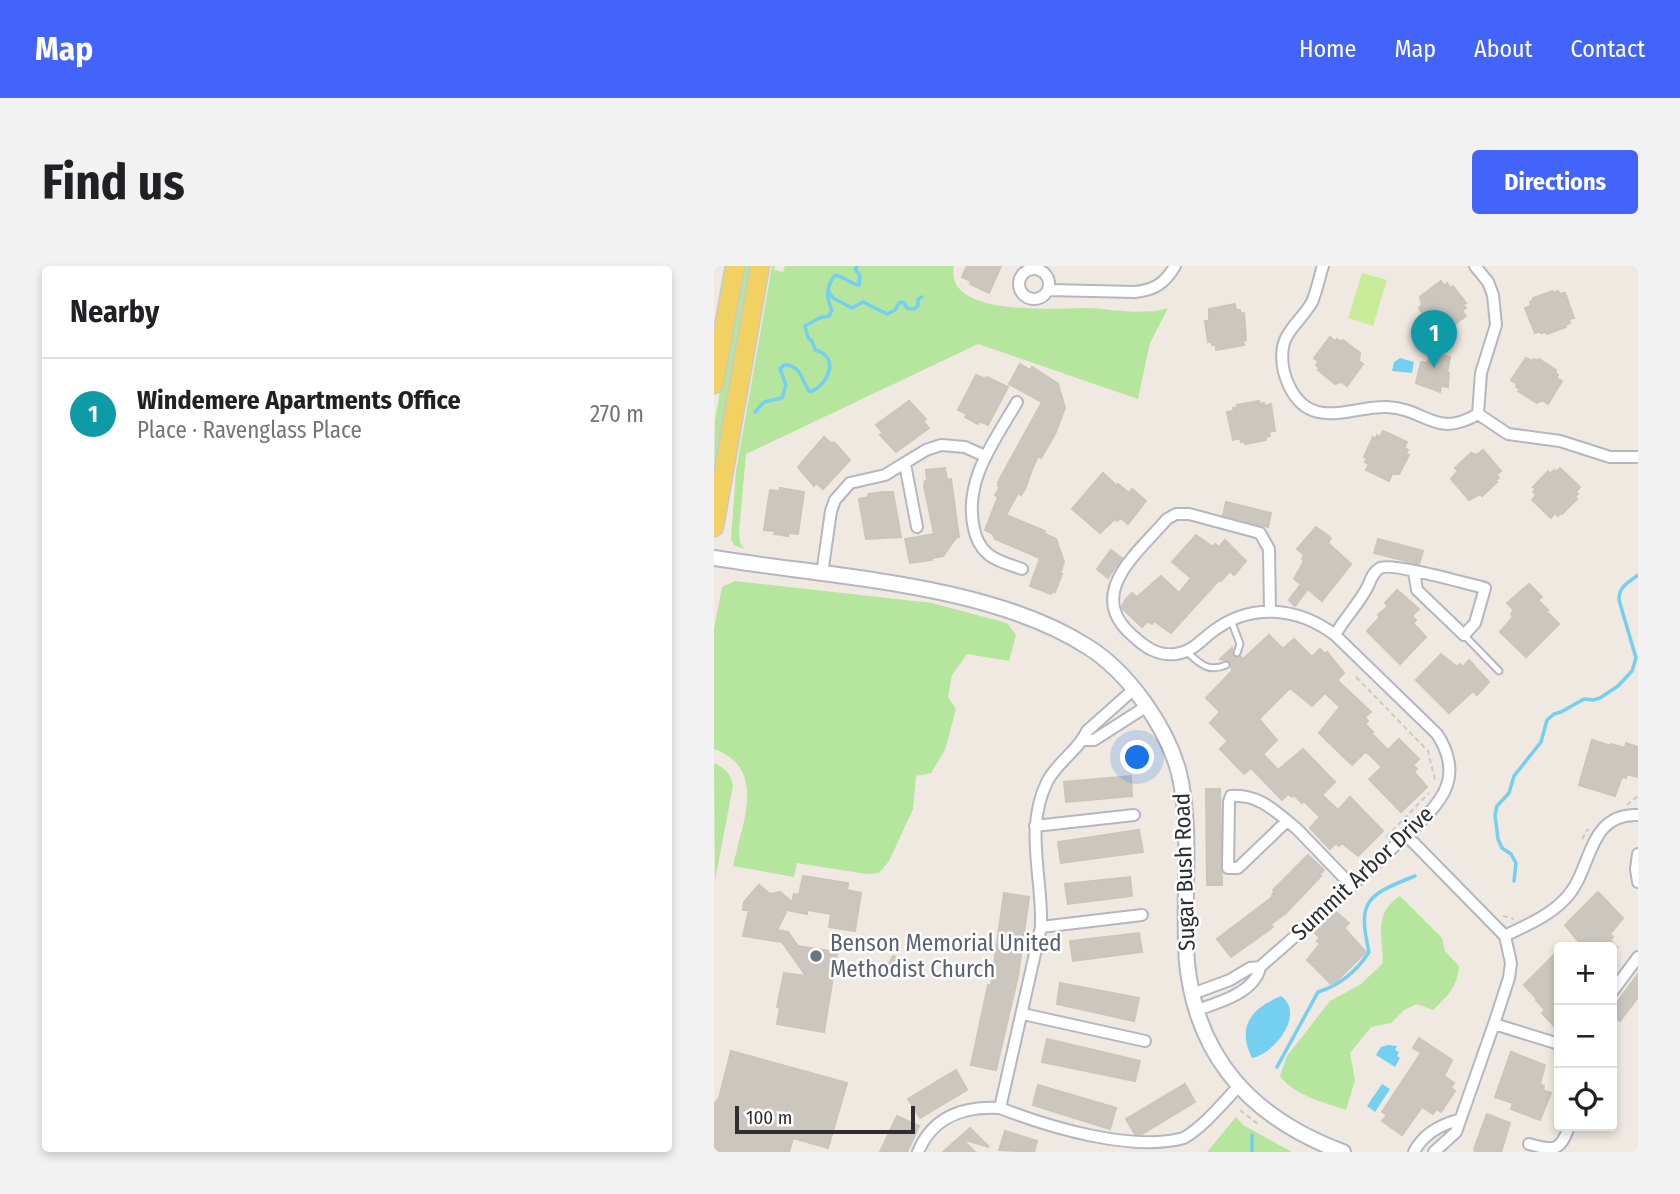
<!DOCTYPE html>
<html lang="en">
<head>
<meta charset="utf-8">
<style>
  :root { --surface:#fff; --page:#f2f2f2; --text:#202124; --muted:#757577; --line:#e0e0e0; --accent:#4264fb }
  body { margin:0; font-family:"Fira Sans Condensed",sans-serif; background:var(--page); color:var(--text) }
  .controls { position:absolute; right:21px; bottom:21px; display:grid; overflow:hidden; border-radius:7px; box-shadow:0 4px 10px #0003 }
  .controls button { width:63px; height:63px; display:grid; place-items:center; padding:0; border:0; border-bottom:2px solid var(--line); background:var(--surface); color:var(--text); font:35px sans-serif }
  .scale { position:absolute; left:21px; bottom:18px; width:180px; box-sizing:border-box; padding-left:7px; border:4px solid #2e2e2e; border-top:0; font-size:19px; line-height:24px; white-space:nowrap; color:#2e2e2e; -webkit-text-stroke:5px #fff; paint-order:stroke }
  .you { position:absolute; left:424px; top:492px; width:24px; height:24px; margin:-18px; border:5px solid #fff; border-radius:50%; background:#1a73e8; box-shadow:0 0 0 10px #1a73e833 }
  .badge { display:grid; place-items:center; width:46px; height:46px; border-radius:50%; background:var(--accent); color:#fff; font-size:23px; font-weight:700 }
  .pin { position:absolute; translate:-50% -58px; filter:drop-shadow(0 2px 4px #0008) }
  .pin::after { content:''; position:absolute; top:37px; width:24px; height:21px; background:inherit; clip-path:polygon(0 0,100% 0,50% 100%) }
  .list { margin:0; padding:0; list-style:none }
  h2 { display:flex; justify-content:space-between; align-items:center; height:91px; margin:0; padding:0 28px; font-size:30px }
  h2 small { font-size:23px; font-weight:400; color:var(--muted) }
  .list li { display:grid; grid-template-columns:46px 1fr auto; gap:21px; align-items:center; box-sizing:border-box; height:112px; padding:0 28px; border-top:2px solid var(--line) }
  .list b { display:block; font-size:26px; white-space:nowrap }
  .list p { margin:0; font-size:23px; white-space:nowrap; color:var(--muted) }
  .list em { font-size:23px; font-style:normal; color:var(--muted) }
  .icon { flex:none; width:38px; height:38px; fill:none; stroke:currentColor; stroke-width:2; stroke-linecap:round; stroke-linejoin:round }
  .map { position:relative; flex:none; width:924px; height:886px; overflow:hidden; border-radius:7px }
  header { display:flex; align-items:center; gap:42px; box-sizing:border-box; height:98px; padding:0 35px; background:var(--accent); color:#fff }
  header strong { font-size:33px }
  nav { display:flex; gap:38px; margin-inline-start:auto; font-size:24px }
  .intro { display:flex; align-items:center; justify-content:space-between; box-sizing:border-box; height:168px; padding:0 42px }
  h1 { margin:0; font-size:49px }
  .button { padding:18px 32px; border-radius:7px; background:var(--accent); color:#fff; font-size:24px; font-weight:700 }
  main { display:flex; gap:42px; padding:0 42px }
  aside { flex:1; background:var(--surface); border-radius:7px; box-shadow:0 4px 10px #0003 }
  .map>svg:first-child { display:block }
</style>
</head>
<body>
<header>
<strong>Map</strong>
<nav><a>Home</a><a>Map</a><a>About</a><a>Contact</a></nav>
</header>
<div class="intro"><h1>Find us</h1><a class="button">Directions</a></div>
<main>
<aside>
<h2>Nearby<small></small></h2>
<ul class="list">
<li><span class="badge" style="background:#0f9aa8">1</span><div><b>Windemere Apartments Office</b><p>Place · Ravenglass Place</p></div><em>270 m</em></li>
</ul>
</aside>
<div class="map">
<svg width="924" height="886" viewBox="0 0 924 886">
  <rect width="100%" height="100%" fill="#efe9e1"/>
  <path fill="#b6e59e" d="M28 0H40L0 212 1 154Z
    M58 0H61L60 4 69 6 71 0H240C229 52 345 42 373 42 398 43 430 50 454 42L436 77 424 133 264 78 32 188 25 266 26 277 30 283 20 279 17 273 22 205Z
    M21 315 218 337 293 357 302 369 295 395 253 388 238 409 234 431 242 443 231 484 217 507 202 510 199 543 175 595 165 607 152 608 83 597 80 611 19 600C28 557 54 503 0 483V363L8 321Z
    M0 497C12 503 17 508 19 520L1 614Z
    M686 630 728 672 731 685 745 700C744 720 733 731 719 744L703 738 690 744 677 757 657 761 636 787 641 814 632 844C609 836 581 830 566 810L573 790 616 735 647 718 669 697C668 670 660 646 686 630Z
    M522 851 529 859 578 886H493Z"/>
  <path fill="#c9ec9a" d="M648 7 673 14 659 60 634 52Z"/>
  <path fill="#75cff0" d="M686 92 700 96 698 107 678 105 680 96Z
    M567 730C592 748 560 788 538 792 522 760 538 742 567 730Z
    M674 779 683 780 681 784 685 786 683 790 686 792 681 801 662 789 667 781Z
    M668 818 676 823 661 846 653 840Z"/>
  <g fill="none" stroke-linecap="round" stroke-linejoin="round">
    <path stroke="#75cff0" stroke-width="3.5" d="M115 26 119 32 138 42 149 36 173 48 181 44 186 36 190 37 193 42 200 43 204 40V33L208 31
      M41 146 50 136 68 132 72 119 66 103 70 99C88 99 87 115 96 126 114 119 127 91 101 84L98 75 94 72 91 60 105 52 115 50 118 44C112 32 112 20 121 9 131 11 136 18 145 19L146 10 141 3 143 0
      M800 615 802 597 797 588 788 582 784 573 781 549 783 540 795 527 800 510 827 476 833 454 840 448 847 446 870 433 879 434 886 432 904 420 918 405 922 392 905 334C905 320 914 317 924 309
      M563 801 604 726C626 719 643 705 655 686 643 634 653 629 701 610
      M538 869V886"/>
  </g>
  <path fill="#cbc7bf" stroke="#cbc5ba" stroke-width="2" d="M253 0H287L275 27 256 18 257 15 248 11Z
    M727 15 730 20 733 17 736 22 739 20 752 37 749 39 752 42 748 45 752 50 730 66 727 61 724 63 721 59 719 61 705 42 708 39 706 31Z
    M839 25 840 27 844 25 846 28 851 27 860 52 855 53 856 57 851 59 852 61 833 68 832 66 827 67V65L821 67 811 42 817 40 816 36 819 34V32Z
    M521 38 522 44H526L527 48 530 47 532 74 529 75 530 79 502 84V79H498L497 75 494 76 491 55H495V43Z
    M616 71 621 75 623 73 627 76 629 74 646 87 645 95 649 98 633 120 628 116 621 118 604 104 606 103 602 99 605 96 600 92Z
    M716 86 736 91 733 107H735L734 121 727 120 726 126 702 117 707 96 714 97Z
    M812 92 818 95 820 93 824 95 825 93 842 104 841 106 844 109 842 112 848 115 834 138 828 134 823 137 804 125 806 123 802 121 803 118 797 114Z
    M306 98 316 104 318 101 344 118 351 142 341 168 327 192 324 190 319 201 311 223 307 229 304 227 292 249 331 265 329 267 342 273 350 296 346 308H348L341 326 339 325 337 328 316 320 326 292 281 273 279 268 271 264 284 231 281 229 286 221 284 220V216L328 136 295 118Z
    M262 109 272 113 273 111 294 121 274 159 265 155 264 158 251 151 253 148 244 144Z
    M195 135 212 153 209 155 215 162 182 186 166 169 169 167 162 159Z
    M545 135V138L550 137 551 140 557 138 561 165 555 166 556 170 552 171V174L531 178V175L527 176 526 172 519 174 513 146 520 145 519 142 524 141 523 139Z
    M669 165 693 176 690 182 694 184 692 188 695 189 685 208H678L675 215 652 204 655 198 651 196 653 192 650 191 659 171 662 173 663 169 666 171Z
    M110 171 118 178 120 176 136 194 109 223 102 217 100 220 84 201Z
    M769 184 787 205 782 209 785 212 781 215 783 216 768 230 766 228 755 234 737 213 744 205 741 202 757 187 763 189Z
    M231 202 233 214 237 213 245 271 242 272 229 290 218 292V294L196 297 191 273 220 268 210 220 211 215H213L212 204Z
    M846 202 866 221 862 226 864 228 861 231 863 233 848 248 846 247 844 250 841 247 837 252 818 234 822 229 819 226 822 223 819 221 834 205 836 208 840 204 842 206Z
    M389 207 403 220 404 218 415 227 418 223 432 235 414 258 407 252 403 255 401 253 386 267 358 243Z
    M66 222 90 226 84 268 74 267V270L60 268 61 265 50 264 56 224 66 225Z
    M169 226H179L187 271 152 273 145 233 155 231 154 228Z
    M512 236 557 247 554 261 509 249Z
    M602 261 617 272 614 277 637 298 608 335 594 323 581 340 575 334 587 318 580 313 590 295 588 293 590 289 583 283Z
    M482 269 499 281 501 278 505 281 511 274 532 295 520 309 516 305 507 315 505 314 457 367 440 355 438 358 434 355 428 361 409 343 408 340 412 333 418 327 423 331 447 310 465 327 477 312 458 296Z
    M664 273 709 285 705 298 660 287Z
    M397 284 408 292 394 312 383 303Z
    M815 318 828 331 824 334 834 344 832 345 845 358 812 391 786 366 799 351 797 348 800 344 793 337Z
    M683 324 705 343 698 350 702 354 699 357 712 371 686 398 653 365 666 351 664 349 674 340 671 337Z
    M555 369 569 383 580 373 598 391 606 383 611 388 613 386 630 407 623 414 657 446 651 451 654 455 651 458 659 466 657 467 674 484 685 473 705 493 699 499 703 503 700 506 713 521 687 546 655 513 668 501 655 488 651 486 638 499 605 467 626 441 611 427 598 440 576 422 545 453 563 474 549 488 564 504 589 483 621 516 608 529 624 544 636 531 669 565 644 590 628 577 625 580 622 577 616 583 596 562 606 551 590 535 588 537 580 529 578 531 574 528 568 534 537 502 530 508 506 483 514 475 496 457 506 446 492 432 518 405 516 396 506 393 518 382 520 391H527L529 393Z
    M727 388 743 401 746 398 749 401 755 394 775 416 763 429 759 425 735 447 702 414Z
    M878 474 897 480V478L911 482 912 477 924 481V511L913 508 912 512 908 511 901 530 865 519Z
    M417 510 418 530 352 536 350 516Z
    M492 523H506L508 619H493Z
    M425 564 429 586 347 597 344 576Z
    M594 589 610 604 605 609 607 610 572 647 557 658 559 661 517 691 503 673 557 632 560 626 559 624Z
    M89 610 134 617 133 624 147 627 141 665 115 661 117 648 93 644V648L73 644 63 664 74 666 84 680 123 686 110 766 63 758 66 742 63 741 70 707 92 710 68 676 29 670 35 644H29L30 636 45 619 56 628 66 626 78 636 80 628 85 629Z
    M416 611 418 630 354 638 351 618Z
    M884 626 909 652 896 668 899 671 896 674 903 681H869L851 659Z
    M290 627 315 631 304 710 282 804 257 799 274 719 277 720Z
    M621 645 635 657 630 662 652 686 618 719 593 694 606 678 603 675 606 672 600 666Z
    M425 667 428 686 359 695 356 675Z
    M845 684V755L840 760 828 747 831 744 822 734 823 733 810 719Z
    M179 690 188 694 184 704 174 700Z
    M924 708V731L906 755 898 749V743Z
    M346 717 425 732 420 755 343 738Z
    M705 772 738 794 730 810 740 817 737 822 741 825 727 846 723 843 719 848 708 841 688 869 668 855 673 849 668 846 707 787 699 782Z
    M333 773 426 795 421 815 328 796Z
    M17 785 133 817 114 882 79 872 75 886H0V838L5 832Z
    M797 786 831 799 826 818 830 820 829 824 837 827 826 854 797 843 799 837 781 831Z
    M242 804 253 824 206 852 194 833Z
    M471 818 481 836 428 868H421L412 853Z
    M324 819 402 842 396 863 319 839Z
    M773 848 796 857 787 886H761L760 883Z
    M183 850 205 860 193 886H166Z
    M256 862 275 881 248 873 261 886H229Z
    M291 865 323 875 320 886 285 884Z"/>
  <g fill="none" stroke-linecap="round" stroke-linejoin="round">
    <defs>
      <path id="service" d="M517 354 526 378 523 387
        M750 369 785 405
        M472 385C485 397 494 407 512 399"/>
      <path id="minor" d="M609 0C605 12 603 25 598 36 590 51 572 64 569 81 565 105 578 140 604 146 627 151 650 140 673 141 713 143 721 173 764 148
        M761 0 774 16 779 29 782 59 767 107 764 148
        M305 18a15 15 0 1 1 30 0a15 15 0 1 1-30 0Z
        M334 24 421 26C441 24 451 17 461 0
        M303 136C280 176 249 215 260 263 262 272 266 281 273 287 281 295 297 299 308 303
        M764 148 794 168 846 175 896 191H924
        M191 198 203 261
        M108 308 117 245 121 234 136 217 171 209 212 184 227 179 251 181 271 190
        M621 369C631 351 645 338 654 320 657 313 659 306 666 302 677 296 754 318 771 322L761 357 750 369 703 324 700 305
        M369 474H380L433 440
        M573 555 524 602H514L515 536 517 530C546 528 562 546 583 563L638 620
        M321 560 420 549
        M692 569 791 670 797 697 795 712 780 758 742 866 720 886
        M924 588 922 603 924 616
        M327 661 428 649
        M791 670C812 659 834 651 851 633 879 605 872 547 924 549
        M898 726 924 691
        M478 728 516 714 536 702 546 701
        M483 744C504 737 542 726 546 701 589 663 632 626 673 587 691 570 726 542 733 519 739 502 733 483 723 468L621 369C584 341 536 336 498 366 486 375 478 386 462 388 444 390 432 382 419 370 370 328 423 288 453 253L462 248H475L546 267 555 283 556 345
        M309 748 431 775
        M780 758 845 778
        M286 842 327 661C329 612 310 563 333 516 343 496 364 485 373 465L419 424
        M815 878C839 885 847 886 855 860
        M204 886C219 850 250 840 286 842 337 862 419 886 470 872 491 859 507 839 524 821
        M700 886C709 868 726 859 744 854"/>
      <path id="tertiary" d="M0 292C115 311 275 317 374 381 414 406 453 461 465 507 479 565 468 637 473 697 483 794 540 853 629 886"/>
      <path id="primary" d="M0 118 21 0
        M0 261 46 0"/>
    </defs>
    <use href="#service" stroke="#b4b7c1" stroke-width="9"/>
    <use href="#minor" stroke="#b4b7c1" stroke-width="14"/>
    <use href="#tertiary" stroke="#b4b7c1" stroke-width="18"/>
    <use href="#primary" stroke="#c9c9c9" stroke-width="21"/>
    <path stroke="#c9c9c9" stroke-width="2" stroke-dasharray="5 3.5" stroke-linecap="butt" d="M642 411 714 485 721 514
      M913 539 924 530
      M672 571 715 527
      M868 573 874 563
      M789 650 800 653
      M526 844 545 859"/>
    <use href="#service" stroke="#fff" stroke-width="5"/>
    <use href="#minor" stroke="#fff" stroke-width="10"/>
    <use href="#tertiary" stroke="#fff" stroke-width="14"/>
    <use href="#primary" stroke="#f2d163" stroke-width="18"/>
  </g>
  <circle fill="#6b7280" stroke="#fff" stroke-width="2.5" cx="102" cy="690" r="7"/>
  <g text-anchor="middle" stroke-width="5" stroke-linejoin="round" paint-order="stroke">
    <g font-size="23" fill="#2e2e2e" stroke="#fff">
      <text transform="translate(470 606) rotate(-92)" y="8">Sugar Bush Road</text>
      <text transform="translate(648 607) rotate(-43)" y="8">Summit Arbor Drive</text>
    </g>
    <g font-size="23" fill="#5b616d" stroke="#fff" text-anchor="start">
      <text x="116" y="685">Benson Memorial United<tspan x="116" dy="26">Methodist Church</tspan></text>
    </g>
  </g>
</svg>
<div class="controls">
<button>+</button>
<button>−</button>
<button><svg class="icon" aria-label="locate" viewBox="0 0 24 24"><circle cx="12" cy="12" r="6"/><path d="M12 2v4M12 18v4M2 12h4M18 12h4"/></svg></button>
</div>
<div class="scale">100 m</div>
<div class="you"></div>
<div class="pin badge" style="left:720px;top:102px;background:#0f9aa8">1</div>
</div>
</main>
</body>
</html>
